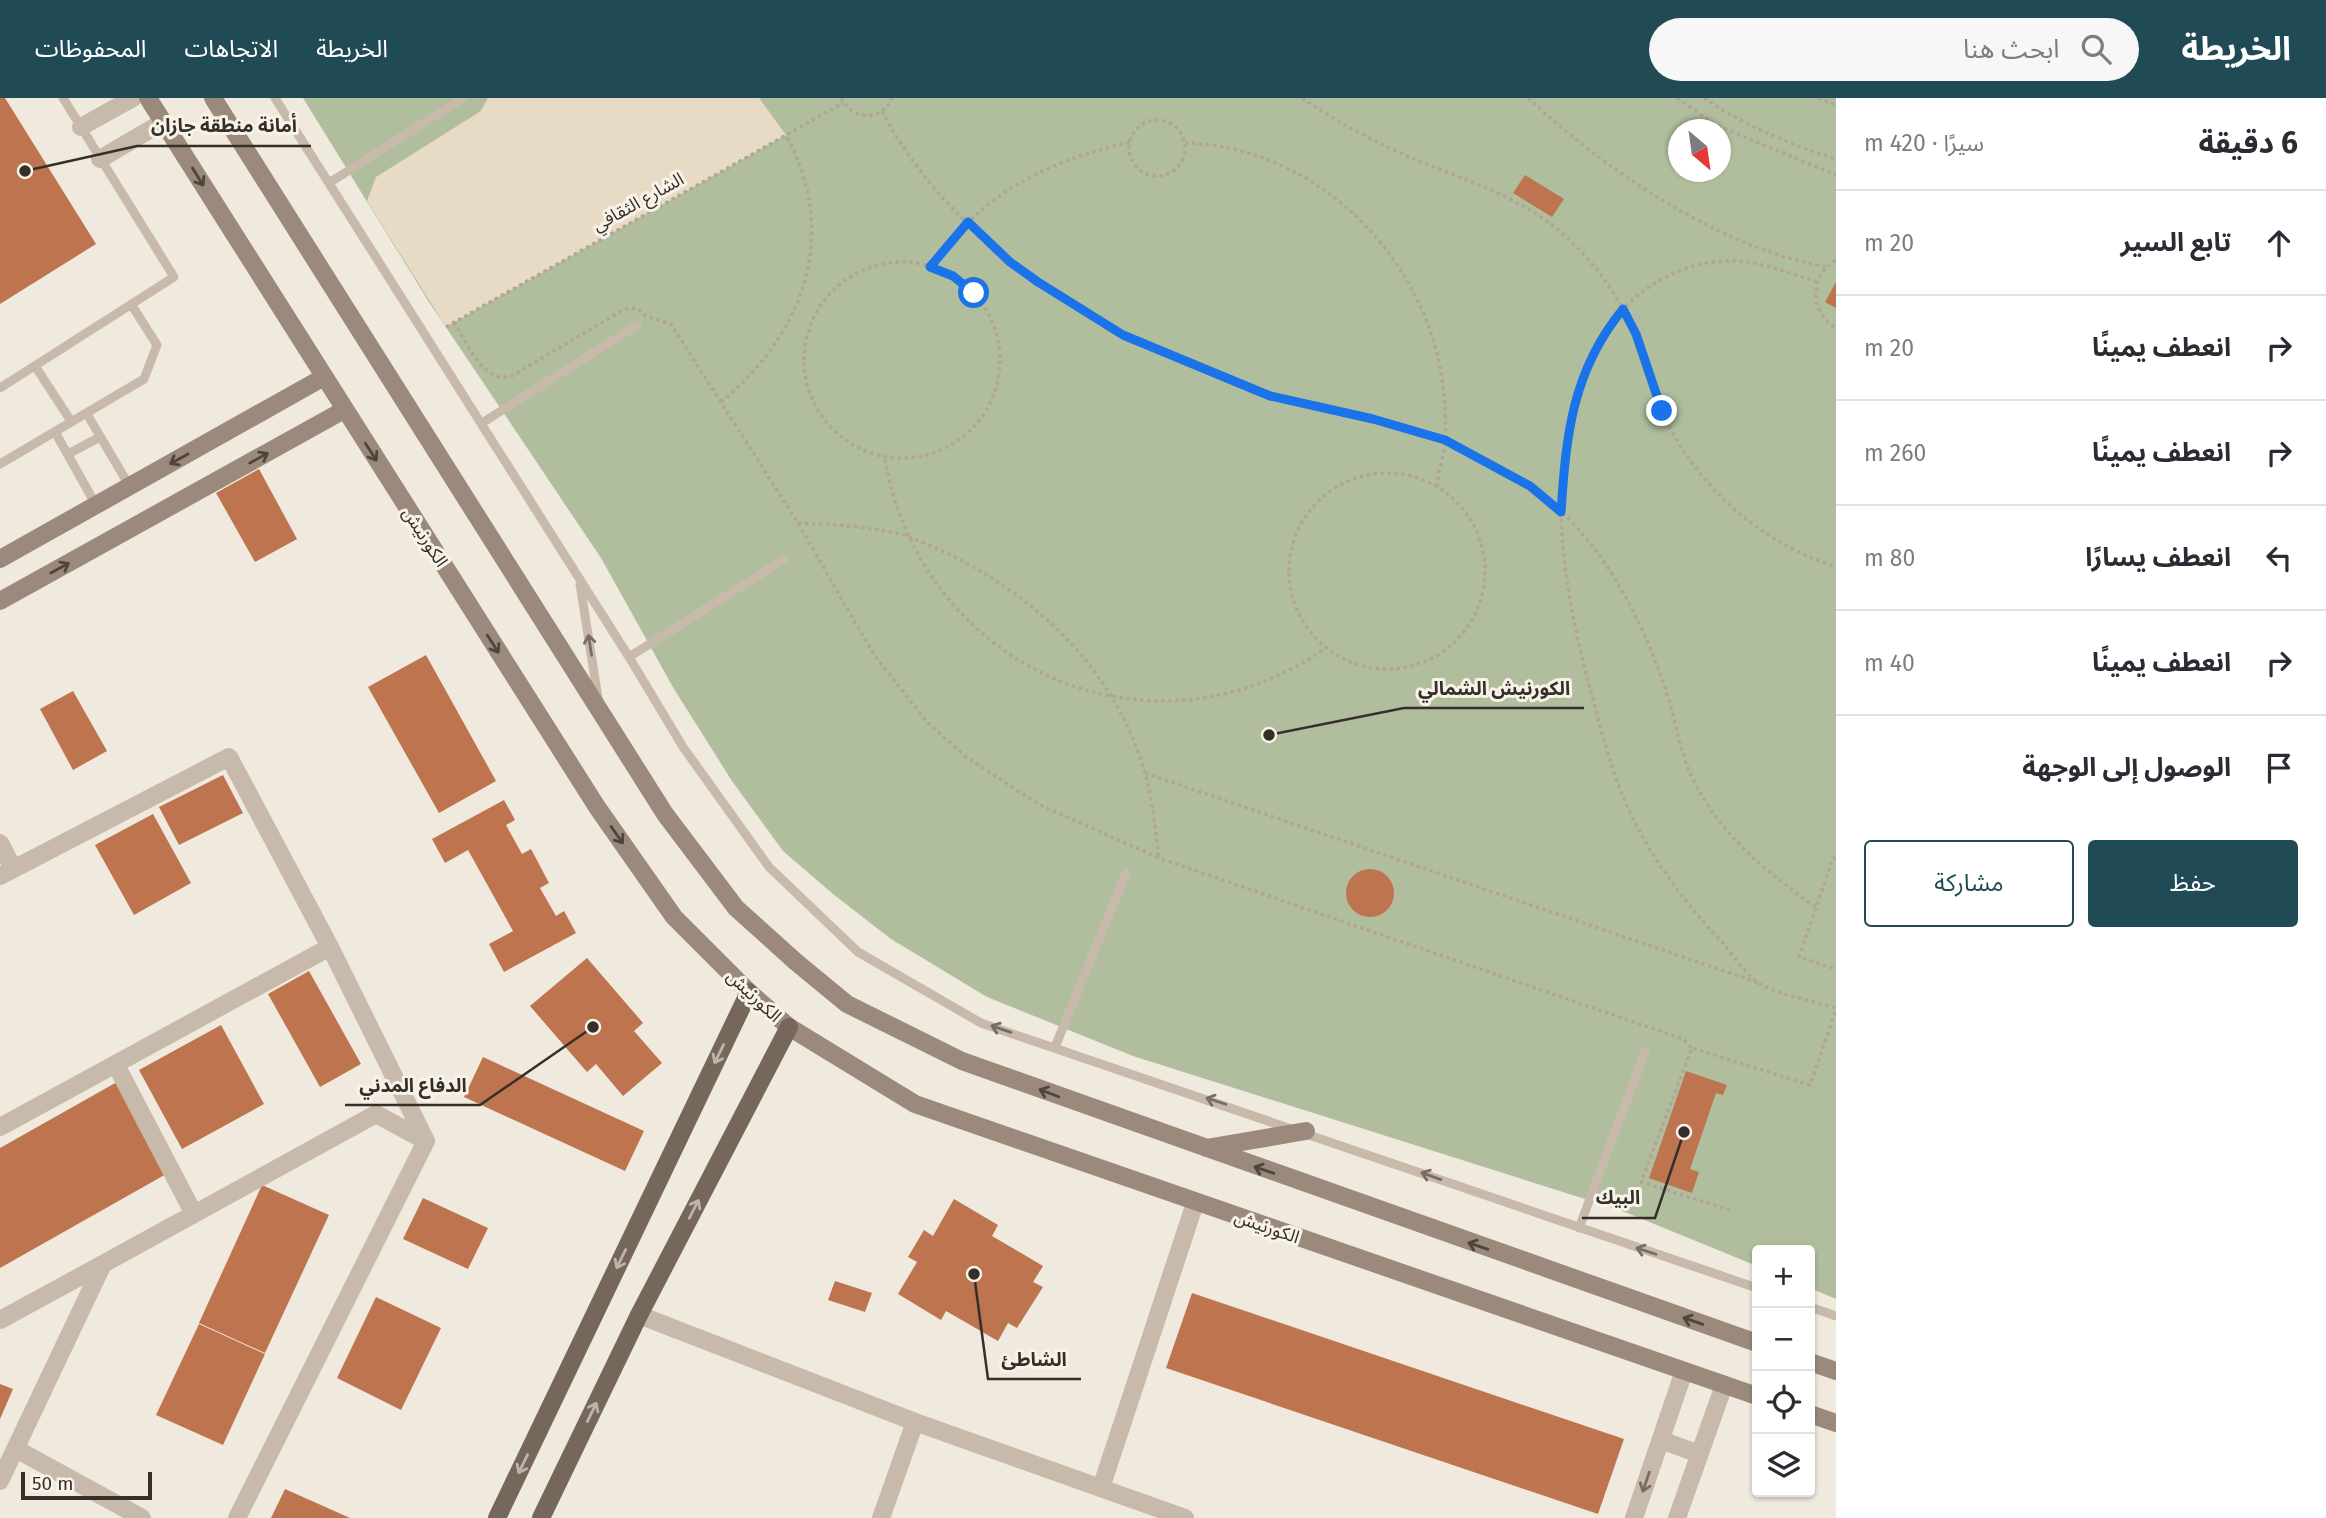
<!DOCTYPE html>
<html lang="ar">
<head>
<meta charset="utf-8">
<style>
  :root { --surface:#fff; --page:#f7f7f7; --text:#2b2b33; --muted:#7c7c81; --line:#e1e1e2; --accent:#214b54 }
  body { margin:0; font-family:"Fira Sans","Noto Sans Arabic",sans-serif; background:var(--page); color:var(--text); direction:rtl }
  .controls { position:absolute; right:21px; bottom:21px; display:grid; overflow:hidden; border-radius:7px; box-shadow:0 2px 5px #0004 }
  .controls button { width:63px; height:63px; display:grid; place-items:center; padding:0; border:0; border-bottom:2px solid var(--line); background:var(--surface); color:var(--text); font:35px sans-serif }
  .compass { position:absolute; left:1668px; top:21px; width:63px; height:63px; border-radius:50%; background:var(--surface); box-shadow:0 2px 5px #0004; rotate:151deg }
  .scale { position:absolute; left:21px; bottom:18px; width:131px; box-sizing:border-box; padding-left:7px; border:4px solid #352e29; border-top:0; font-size:19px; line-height:24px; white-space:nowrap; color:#352e29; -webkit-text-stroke:5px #f8f3e9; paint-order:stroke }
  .stop { position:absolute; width:21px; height:21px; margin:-16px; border:5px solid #1a73e8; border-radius:50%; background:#fff }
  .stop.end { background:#1a73e8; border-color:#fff; box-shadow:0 2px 7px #0008 }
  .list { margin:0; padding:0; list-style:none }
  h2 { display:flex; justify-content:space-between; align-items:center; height:91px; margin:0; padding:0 28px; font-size:30px }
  h2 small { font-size:23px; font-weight:400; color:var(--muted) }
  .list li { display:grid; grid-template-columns:46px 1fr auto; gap:21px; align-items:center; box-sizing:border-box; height:105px; padding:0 28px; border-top:2px solid var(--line) }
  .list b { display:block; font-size:26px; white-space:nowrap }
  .list em { font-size:23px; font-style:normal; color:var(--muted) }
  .actions { display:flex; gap:14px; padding:21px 28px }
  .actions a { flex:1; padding:16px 0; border:2px solid var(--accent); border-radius:7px; text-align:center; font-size:24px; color:var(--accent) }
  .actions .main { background:var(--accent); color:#fff }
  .icon { flex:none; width:38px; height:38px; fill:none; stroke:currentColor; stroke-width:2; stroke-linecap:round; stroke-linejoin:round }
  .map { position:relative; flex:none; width:1836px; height:1420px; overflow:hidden; direction:ltr }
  header { display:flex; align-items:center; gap:42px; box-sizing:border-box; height:98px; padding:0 35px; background:var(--accent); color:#fff }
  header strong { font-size:33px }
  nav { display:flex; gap:38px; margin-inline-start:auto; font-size:24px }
  .search { width:490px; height:63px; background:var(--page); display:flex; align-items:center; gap:18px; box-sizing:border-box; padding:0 24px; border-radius:38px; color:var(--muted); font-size:26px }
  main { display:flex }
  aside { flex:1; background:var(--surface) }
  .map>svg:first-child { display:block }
</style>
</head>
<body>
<header>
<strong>الخريطة</strong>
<div class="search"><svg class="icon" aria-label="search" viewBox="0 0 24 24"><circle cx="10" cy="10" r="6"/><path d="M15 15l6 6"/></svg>ابحث هنا</div>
<nav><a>الخريطة</a><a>الاتجاهات</a><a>المحفوظات</a></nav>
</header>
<main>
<aside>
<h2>6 دقيقة<small>سيرًا · 420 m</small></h2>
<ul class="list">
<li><svg class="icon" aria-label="ahead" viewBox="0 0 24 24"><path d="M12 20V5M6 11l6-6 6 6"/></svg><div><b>تابع السير</b></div><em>20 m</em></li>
<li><svg class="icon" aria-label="right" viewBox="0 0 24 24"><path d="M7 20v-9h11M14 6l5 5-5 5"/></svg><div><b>انعطف يمينًا</b></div><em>20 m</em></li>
<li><svg class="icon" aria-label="right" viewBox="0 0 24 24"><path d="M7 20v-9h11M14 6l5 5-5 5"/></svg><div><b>انعطف يمينًا</b></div><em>260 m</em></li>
<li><svg class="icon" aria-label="left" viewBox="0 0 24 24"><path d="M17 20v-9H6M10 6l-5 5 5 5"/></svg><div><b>انعطف يسارًا</b></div><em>80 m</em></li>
<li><svg class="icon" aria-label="right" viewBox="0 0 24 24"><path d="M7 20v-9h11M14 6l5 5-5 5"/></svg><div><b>انعطف يمينًا</b></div><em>40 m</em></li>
<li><svg class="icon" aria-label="arrive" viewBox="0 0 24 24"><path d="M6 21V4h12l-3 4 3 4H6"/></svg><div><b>الوصول إلى الوجهة</b></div></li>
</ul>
<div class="actions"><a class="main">حفظ</a><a>مشاركة</a></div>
</aside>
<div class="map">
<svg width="1836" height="1420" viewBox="0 0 1836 1420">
  <rect width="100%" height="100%" fill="#f0e9dd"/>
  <path fill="#b0be9e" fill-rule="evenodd" d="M303 0H1836V1201L1810 1190V1152H1757V1168L1620 1112 1133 958 987 899 891 841 833 796 783 753 732 683 674 591 601 460 429 204ZM1678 32H1720V74H1678Z"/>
  <path fill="#e7dbc5" d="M488 0H759L786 37 446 229 367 103 376 79 481 13Z"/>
  <path fill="#bd744f" d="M0 0H5L96 146 0 206Z
    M1525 77 1564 101 1552 119 1513 95Z
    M1836 184V210L1825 204Z
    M259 371 297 441 255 464 216 395Z
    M426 557 496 683 439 715 368 589Z
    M73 593 107 653 73 672 40 611Z
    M223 677 243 715 179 747 159 709Z
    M504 702 515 722 506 727 522 756 531 751 549 785 540 790 556 818 564 813 576 835 504 874 489 846 513 833 468 752 445 765 432 741Z
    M153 716 191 785 134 817 95 747Z
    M1346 795a24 24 0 1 1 48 0a24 24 0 1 1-48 0Z
    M587 860 643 925 634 933 662 965 623 998 596 966 587 974 530 908Z
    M309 873 361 966 320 989 268 896Z
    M221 927 264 1006 182 1051 139 972Z
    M483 959 644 1033 625 1073 464 999Z
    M1686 973 1727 987 1723 997 1716 995 1690 1071 1699 1074 1692 1095 1649 1080Z
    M117 984 168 1075 0 1170V1050Z
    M262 1087 329 1117 265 1255 199 1225Z
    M423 1100 488 1130 468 1171 403 1141Z
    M954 1101 998 1127 992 1138 1043 1168 1033 1184 1043 1189 1017 1230 1008 1225 998 1243 946 1213 941 1222 898 1196 917 1164 908 1159 924 1132 933 1138Z
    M835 1183 872 1195 865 1214 828 1202Z
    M1192 1195 1624 1341 1598 1416 1166 1270Z
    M376 1199 441 1230 401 1312 337 1280Z
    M199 1226 265 1256 223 1347 156 1317Z
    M0 1286 13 1291 0 1321Z
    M285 1391 350 1420H271Z"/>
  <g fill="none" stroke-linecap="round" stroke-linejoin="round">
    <path stroke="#b3a594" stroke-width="3.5" stroke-dasharray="3.5 3.5" stroke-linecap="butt" d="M841 0C853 23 881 24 892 0
      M1302 0C1336 23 1371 42 1409 59 1461 81 1521 98 1564 137 1594 164 1619 198 1635 235 1644 255 1647 276 1654 296 1688 380 1750 440 1836 469
      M1528 0C1607 73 1719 150 1827 169
      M1677 0 1716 27 1836 77
      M1704 0C1743 27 1791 47 1836 61
      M1818 0 1836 7
      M882 13C941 125 1045 198 1157 251 1194 268 1231 286 1271 298 1327 315 1385 321 1441 341 1455 345 1467 356 1481 362 1498 370 1517 378 1532 389 1601 438 1643 521 1668 599 1676 626 1680 654 1692 679 1719 736 1766 774 1816 809
      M1129 50a28 28 0 1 1 56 0a28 28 0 1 1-56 0Z
      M1185 45C1317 48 1427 160 1443 288 1445 305 1446 324 1445 342 1444 358 1438 373 1437 389
      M1836 162C1809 179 1809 213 1836 230
      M804 262a98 98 0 1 1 196 0a98 98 0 1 1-196 0Z
      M930 169C983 95 1044 64 1130 44
      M1817 184C1788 175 1756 161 1725 163 1683 165 1641 187 1616 220 1534 327 1559 478 1592 598 1601 632 1610 667 1623 699 1646 753 1681 801 1721 843 1732 856 1746 877 1760 886 1779 897 1814 903 1836 910
      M454 224C468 246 481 283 510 279L625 211 637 210 646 218 671 226 798 425 874 557 928 625 965 658 1038 706 1159 760 1683 941 1692 950
      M446 229 843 5
      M721 304C804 236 840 136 786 37
      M885 361C921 570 1150 673 1326 550
      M1289 473a98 98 0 1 1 196 0a98 98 0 1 1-196 0Z
      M798 425C826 426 884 429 909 439 1017 480 1112 560 1145 675 1153 702 1155 732 1159 759
      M1145 675 1759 885
      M1836 761 1833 760 1799 859 1836 871
      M1730 1112 1641 1084 1692 950 1810 987 1836 912"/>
    <path stroke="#c8baaa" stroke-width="9" d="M275 0 629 559 683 649 769 769 858 854 981 925 1757 1190
      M329 85 463 0
      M35 268 71 323
      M0 290 174 179 63 0
      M87 316 130 389
      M482 325 637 227
      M55 334 96 407
      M68 356 100 339
      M0 366 144 281 157 247 131 206
      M580 486 598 600
      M629 559 783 462
      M1055 949 1126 775
      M1579 1130 1645 954
      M1810 1209 1836 1218"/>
    <path stroke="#c8baaa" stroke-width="18" d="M81 29 133 0
      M100 61 163 24
      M0 745 13 770
      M0 778 229 659 330 849 0 1029
      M330 849 426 1043
      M116 967 194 1116
      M639 1217 915 1324 881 1420
      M0 1222 103 1166
      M915 1324 1185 1420
      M1661 1342 1699 1356
      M16 1351 142 1420
      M0 1383 103 1166 376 1016 426 1043 237 1420
      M1101 1390 1195 1105
      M1634 1420 1684 1273
      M1677 1420 1724 1287"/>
    <path stroke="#9b8a7b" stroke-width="18" d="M148 0 597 709 674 819 749 894 789 929 915 1006 1757 1298
      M213 0 665 716 736 810 796 864 847 906 962 963 1757 1245
      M0 461 324 279
      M0 503 344 312
      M1206 1050 1306 1033
      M1810 1264 1836 1273
      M1810 1316 1836 1325"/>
    <path stroke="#76675b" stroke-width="18" d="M497 1420 749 894
      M541 1420 639 1217 789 929"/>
  </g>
  <defs><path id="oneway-shaft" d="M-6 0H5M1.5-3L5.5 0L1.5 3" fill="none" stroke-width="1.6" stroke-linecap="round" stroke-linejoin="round" transform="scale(1.75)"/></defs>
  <g stroke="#4e453e">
    <use href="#oneway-shaft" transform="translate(198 79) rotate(58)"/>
    <use href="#oneway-shaft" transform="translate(371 354) rotate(57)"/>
    <use href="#oneway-shaft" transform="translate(259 360) rotate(-29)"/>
    <use href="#oneway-shaft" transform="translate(179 361) rotate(151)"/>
    <use href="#oneway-shaft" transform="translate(60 470) rotate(-29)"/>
    <use href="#oneway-shaft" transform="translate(493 546) rotate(57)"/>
    <use href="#oneway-shaft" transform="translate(617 737) rotate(55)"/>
    <use href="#oneway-shaft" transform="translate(1049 995) rotate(-159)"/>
    <use href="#oneway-shaft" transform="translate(1264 1072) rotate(-161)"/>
    <use href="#oneway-shaft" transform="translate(1478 1148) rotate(-161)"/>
    <use href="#oneway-shaft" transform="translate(1693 1223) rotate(-161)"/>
  </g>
  <g stroke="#776d63">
    <use href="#oneway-shaft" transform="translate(590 547) rotate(-99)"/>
    <use href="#oneway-shaft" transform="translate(1001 931) rotate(-161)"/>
    <use href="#oneway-shaft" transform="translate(1216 1003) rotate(-162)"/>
    <use href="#oneway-shaft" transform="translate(1431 1078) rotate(-160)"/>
    <use href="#oneway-shaft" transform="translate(1646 1153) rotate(-162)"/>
    <use href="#oneway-shaft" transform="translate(1646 1384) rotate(109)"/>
  </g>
  <g stroke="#beb4a9">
    <use href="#oneway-shaft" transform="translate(719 956) rotate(116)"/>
    <use href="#oneway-shaft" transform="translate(694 1111) rotate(-63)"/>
    <use href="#oneway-shaft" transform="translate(621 1161) rotate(116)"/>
    <use href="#oneway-shaft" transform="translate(592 1314) rotate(-64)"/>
    <use href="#oneway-shaft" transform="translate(523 1366) rotate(116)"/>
  </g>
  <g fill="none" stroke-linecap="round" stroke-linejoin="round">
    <path stroke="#1a73e8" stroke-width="9" d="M974 195 953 178 930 169 968 124 1010 164 1038 184 1123 237 1270 298 1373 321 1445 342 1530 388 1561 414C1566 338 1572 273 1623 211L1636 236 1662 313"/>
  </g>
  <g text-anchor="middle" stroke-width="6" stroke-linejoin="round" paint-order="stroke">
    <g font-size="18" fill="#352e29" stroke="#f8f3e9">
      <text transform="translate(638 104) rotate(-29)" y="6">الشارع الثقافي</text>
      <text transform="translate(425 439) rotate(57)" y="6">الكورنيش</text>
      <text transform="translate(754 898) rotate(43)" y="6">الكورنيش</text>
      <text transform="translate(1267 1129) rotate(19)" y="6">الكورنيش</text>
    </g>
  </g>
  <path fill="none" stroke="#352e29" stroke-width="2.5" d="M25 73L137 48H311M1269 637L1404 610H1584M593 929L480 1007H345M1684 1034L1655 1120H1582M974 1176L988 1281H1081"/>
  <g fill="#352e29" stroke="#f8f3e9" stroke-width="2.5">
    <circle cx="25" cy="73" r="7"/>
    <circle cx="1269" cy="637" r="7"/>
    <circle cx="593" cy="929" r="7"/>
    <circle cx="1684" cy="1034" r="7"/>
    <circle cx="974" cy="1176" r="7"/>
  </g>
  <g font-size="19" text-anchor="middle" font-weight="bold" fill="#352e29" stroke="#f8f3e9" stroke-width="6" stroke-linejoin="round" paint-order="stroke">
    <text x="224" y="34">أمانة منطقة جازان</text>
    <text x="1494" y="597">الكورنيش الشمالي</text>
    <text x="413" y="994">الدفاع المدني</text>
    <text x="1618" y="1106">البيك</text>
    <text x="1034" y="1268">الشاطئ</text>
  </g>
</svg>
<div class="controls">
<button>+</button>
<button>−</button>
<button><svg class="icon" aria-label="locate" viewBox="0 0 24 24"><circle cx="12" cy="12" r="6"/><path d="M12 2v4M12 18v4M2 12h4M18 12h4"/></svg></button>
<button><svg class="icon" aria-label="layers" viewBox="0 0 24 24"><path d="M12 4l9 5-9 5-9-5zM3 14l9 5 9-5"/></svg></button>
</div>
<svg class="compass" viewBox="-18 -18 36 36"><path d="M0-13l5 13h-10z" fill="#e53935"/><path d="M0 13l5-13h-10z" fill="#7c7c81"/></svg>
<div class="scale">50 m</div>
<div class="stop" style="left:974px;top:195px"></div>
<div class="stop end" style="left:1662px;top:313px"></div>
</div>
</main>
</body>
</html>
